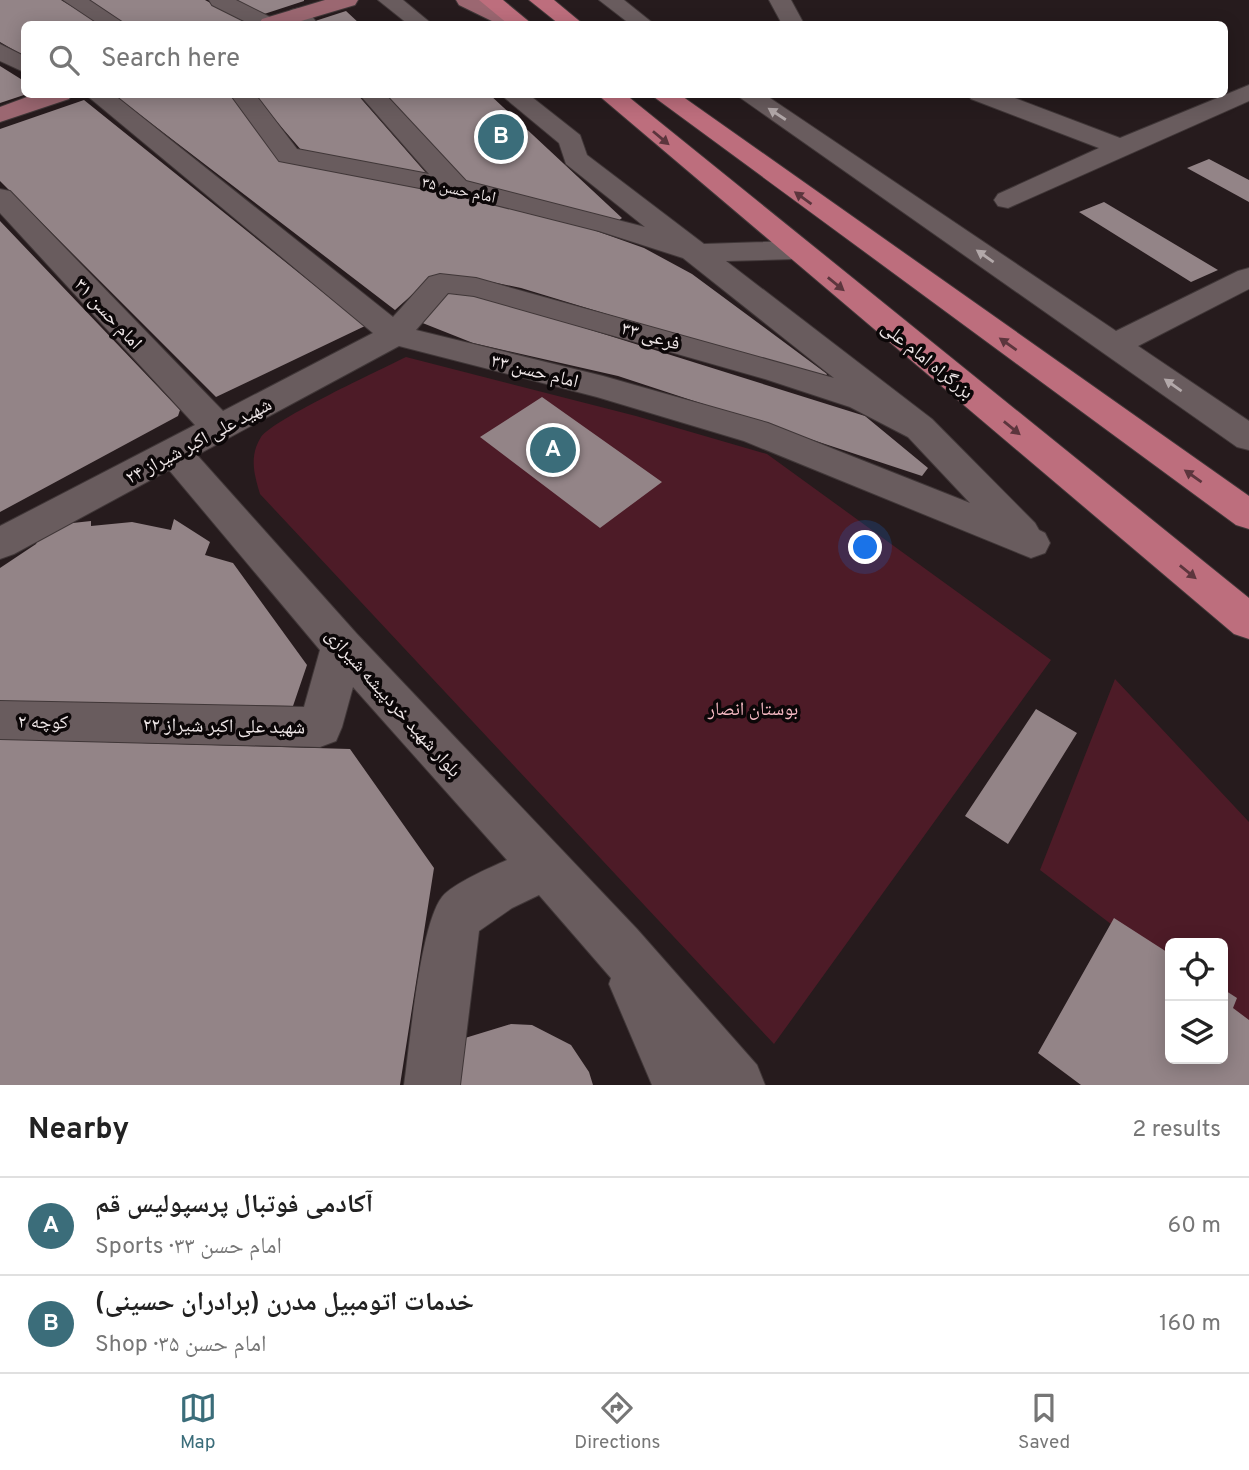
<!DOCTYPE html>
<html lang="en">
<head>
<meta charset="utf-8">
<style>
  :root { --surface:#fff; --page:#f2f2f2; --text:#222; --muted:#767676; --line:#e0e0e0; --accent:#3b6d7a }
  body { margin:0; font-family:Overpass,"Noto Naskh Arabic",sans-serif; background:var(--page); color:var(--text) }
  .controls { position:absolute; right:21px; bottom:21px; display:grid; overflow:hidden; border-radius:10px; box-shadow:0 4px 18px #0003 }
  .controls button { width:63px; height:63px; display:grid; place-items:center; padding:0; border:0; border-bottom:2px solid var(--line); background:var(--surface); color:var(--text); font:35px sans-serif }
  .you { position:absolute; left:866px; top:548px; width:24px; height:24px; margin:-18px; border:5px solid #fff; border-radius:50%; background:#1a73e8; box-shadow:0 0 0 10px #1a73e833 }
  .badge { display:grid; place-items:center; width:46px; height:46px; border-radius:50%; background:var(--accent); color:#fff; font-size:23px; font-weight:700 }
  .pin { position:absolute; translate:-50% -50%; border:4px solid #fff; box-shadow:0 2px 7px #0006 }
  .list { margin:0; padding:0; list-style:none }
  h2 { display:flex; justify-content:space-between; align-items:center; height:91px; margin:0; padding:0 28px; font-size:30px }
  h2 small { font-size:23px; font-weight:400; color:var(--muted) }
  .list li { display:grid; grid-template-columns:46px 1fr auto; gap:21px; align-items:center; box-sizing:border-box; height:98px; padding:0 28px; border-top:2px solid var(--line) }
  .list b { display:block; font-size:26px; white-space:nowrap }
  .list p { margin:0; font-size:23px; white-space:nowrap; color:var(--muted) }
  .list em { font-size:23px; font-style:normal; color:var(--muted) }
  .icon { flex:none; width:38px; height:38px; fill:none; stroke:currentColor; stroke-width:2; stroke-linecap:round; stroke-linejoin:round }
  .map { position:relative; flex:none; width:1249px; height:1085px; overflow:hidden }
  .search { position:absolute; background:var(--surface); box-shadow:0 4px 18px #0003; left:21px; right:21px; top:21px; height:77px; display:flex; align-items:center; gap:18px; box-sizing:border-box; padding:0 24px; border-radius:10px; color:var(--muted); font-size:26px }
  .sheet { height:287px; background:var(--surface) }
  nav { display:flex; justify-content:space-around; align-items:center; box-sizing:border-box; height:98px; border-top:2px solid var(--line); background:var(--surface); font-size:19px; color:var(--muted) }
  nav a { display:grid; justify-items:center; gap:4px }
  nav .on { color:var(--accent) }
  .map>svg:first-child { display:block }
</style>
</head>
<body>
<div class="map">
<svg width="1249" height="1085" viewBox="0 0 1249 1085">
  <rect width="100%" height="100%" fill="#261b1d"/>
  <path fill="#4d1b27" d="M406 357 636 416 767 454 1051 660 774 1044 260 494C254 474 249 456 261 437 274 419 380 370 406 357Z
    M1115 679 1249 822V1028L1223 1009V943H1170V969L1040 870Z"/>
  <path fill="#938487" d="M0 0H61L101 24H24V56L0 42Z
    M82 0H205L244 21 233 24H123Z
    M228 0H304V1L258 16Z
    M346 11 360 24H314L312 22Z
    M0 66 24 81V95L0 103Z
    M113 94H230L277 158 381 178 574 223 644 248 692 274 827 374 824 380 521 288 477 279H448L434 275 395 310Z
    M253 94H357L426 173 302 151Z
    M380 94H489L622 218 618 221 462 183Z
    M84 100 365 326 216 397 0 181V129Z
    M1209 159 1249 180V202L1187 168Z
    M1104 202 1218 270 1191 282 1079 212Z
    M0 221 180 410 178 416 0 512Z
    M449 290 476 294 865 416 928 468 922 476 618 376 473 343 415 320Z
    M542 397 662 482 600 528 480 437Z
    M174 519 210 542 205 555 233 563 307 665 293 706 0 703V568L36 544 45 526 91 521V526L132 522 171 530Z
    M1036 709 1077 733 1008 844 965 816Z
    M0 739 350 749 434 868 400 1085H0Z
    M1114 918 1170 954V1059H1223V989L1237 998 1233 1008 1249 1020V1085H1081L1038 1053Z
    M511 1024 532 1025 571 1045 589 1072 593 1085H452L465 1038Z"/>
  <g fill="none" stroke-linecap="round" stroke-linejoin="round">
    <defs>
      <path id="minor" d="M63 0H89L125 24H99Z
        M209 0H236L274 19 277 24H250L212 5Z
        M378 0H403L432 24H408Z
        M599 0H624L654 24H630Z
        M769 0H791L804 24H782Z
        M299 8 307 10 318 24H296L288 15 291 10Z
        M0 44 24 56V72L0 61Z
        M1249 85V101L1008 208 998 206 994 200 998 194 1099 148 971 99 968 94H1004L1120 138Z
        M85 94H113L393 317 429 277 440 274 476 278 834 378 683 258 599 231 456 195 279 161 230 94H255L297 149 429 174 359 94H385L466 181 645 227 566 164 559 143 500 94H528L580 135 587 155 704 244 795 241 805 244 810 250 805 256 795 259 726 261 932 419 1035 523 1039 530 1045 533 1050 543 1045 553 1031 558 744 441 597 397 399 346 197 455 357 634 637 929 757 1065 765 1085H652L609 984 611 978 539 895 512 908 479 931 460 1085H404C410 1044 420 925 442 897 452 884 491 867 507 860L353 687 342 727 336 741 320 747 0 739V701L304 707 320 650 169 470 14 554 0 559V526L195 425 0 213V189L10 191 223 411 373 333ZM448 293 474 296 765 379 850 407 908 437 970 503 768 423 603 376 416 330Z
        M735 94H764L1116 331 1238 271 1249 268V289L1138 346 1249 421V450L1237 447Z"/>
      <path id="major" d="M325 0H358L355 5 291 24H259L262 19Z
        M456 0H483L522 19 525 24H498L459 5Z
        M35 94H72L69 99 0 122V107Z"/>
      <path id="highway" d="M479 0H503L532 24H508Z
        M529 0H554L583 24H559Z
        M597 94H625L1249 598V639L1234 634Z
        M650 94H679L1249 496V529L1236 525Z"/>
    </defs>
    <use href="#minor" stroke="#403738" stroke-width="2"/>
    <use href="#major" stroke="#403738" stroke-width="2"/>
    <use href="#highway" stroke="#403738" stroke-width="2"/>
    <use href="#minor" fill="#695c5e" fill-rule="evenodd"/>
    <use href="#major" fill="#9b6771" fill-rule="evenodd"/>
    <use href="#highway" fill="#bd6e7d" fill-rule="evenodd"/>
  </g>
  <defs><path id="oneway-solid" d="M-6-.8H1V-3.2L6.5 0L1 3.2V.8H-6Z" transform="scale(1.75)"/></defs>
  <g fill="#b2a8a9">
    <use href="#oneway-solid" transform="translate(777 114) rotate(-147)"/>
    <use href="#oneway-solid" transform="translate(985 256) rotate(-145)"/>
    <use href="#oneway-solid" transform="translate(1173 385) rotate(-145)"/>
  </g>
  <g fill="#5c353d">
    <use href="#oneway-solid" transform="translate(661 138) rotate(40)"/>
    <use href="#oneway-solid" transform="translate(803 198) rotate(-144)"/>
    <use href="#oneway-solid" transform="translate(836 284) rotate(39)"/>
    <use href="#oneway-solid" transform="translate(1008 344) rotate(-145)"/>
    <use href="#oneway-solid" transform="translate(1012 428) rotate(39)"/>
    <use href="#oneway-solid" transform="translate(1193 476) rotate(-145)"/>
    <use href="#oneway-solid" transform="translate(1188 572) rotate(39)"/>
  </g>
  <g text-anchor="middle" stroke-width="7" stroke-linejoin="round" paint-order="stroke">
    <g font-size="16" fill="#eee6e7" stroke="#0c0708">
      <text transform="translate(459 189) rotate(12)" y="6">امام حسن ۳۵</text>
    </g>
    <g font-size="19" fill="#eee6e7" stroke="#0c0708">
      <text transform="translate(109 313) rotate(47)" y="7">امام حسن ۳۱</text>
      <text transform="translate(651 335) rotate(16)" y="7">فرعی ۳۳</text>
      <text transform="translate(928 359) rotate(39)" y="7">بزرگراه امام علی</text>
      <text transform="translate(535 370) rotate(14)" y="7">امام حسن ۳۳</text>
      <text transform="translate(198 440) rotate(-28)" y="7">شهید علی اکبر شیراز ۲۴</text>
      <text transform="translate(394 702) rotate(48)" y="7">بلوار شهید خردپیشه شیرازی</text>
      <text transform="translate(43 721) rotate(1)" y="7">کوچه ۲</text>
      <text transform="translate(224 725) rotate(1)" y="7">شهید علی اکبر شیراز ۲۲</text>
    </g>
    <g font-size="19" fill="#f6b9c3" stroke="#0c0708">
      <text x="753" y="715">بوستان انصار</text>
    </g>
  </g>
</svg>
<div class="controls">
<button><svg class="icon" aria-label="locate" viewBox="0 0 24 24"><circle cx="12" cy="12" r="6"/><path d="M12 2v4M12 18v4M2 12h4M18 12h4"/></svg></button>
<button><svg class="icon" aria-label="layers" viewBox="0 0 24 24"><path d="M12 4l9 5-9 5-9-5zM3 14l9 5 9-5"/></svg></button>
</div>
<div class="you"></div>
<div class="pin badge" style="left:553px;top:450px">A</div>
<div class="pin badge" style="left:501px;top:137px">B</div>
<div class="search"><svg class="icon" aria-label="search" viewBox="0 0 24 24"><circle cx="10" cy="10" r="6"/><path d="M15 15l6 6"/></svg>Search here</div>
</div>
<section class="sheet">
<h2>Nearby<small>2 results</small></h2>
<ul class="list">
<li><span class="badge">A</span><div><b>آکادمی فوتبال پرسپولیس قم</b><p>Sports · امام حسن ۳۳</p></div><em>60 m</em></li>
<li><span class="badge">B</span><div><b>خدمات اتومبیل مدرن (برادران حسینی)</b><p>Shop · امام حسن ۳۵</p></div><em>160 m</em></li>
</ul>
</section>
<nav>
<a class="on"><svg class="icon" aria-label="map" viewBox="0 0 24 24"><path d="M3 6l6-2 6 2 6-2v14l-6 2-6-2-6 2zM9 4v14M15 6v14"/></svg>Map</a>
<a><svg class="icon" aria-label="directions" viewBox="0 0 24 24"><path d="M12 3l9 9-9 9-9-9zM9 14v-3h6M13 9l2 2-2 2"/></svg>Directions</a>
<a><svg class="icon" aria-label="saved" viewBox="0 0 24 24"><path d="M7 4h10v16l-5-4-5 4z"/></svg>Saved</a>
</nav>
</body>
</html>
